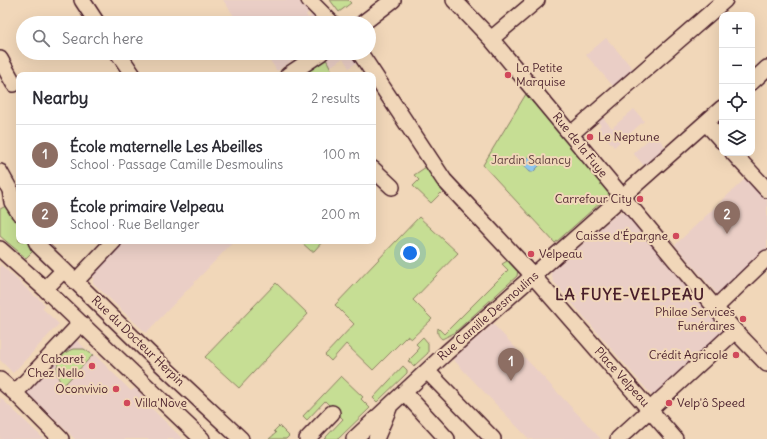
<!DOCTYPE html>
<html lang="en">
<head>
<meta charset="utf-8">
<style>
  :root { --surface:#fff; --page:#f7f7f7; --text:#2b2b33; --muted:#7c7c81; --line:#e1e1e2; --accent:#d93025 }
  body { margin:0; font-family:Delius,sans-serif; background:var(--page); color:var(--text) }
  .controls { position:absolute; right:12px; top:12px; display:grid; overflow:hidden; border-radius:8px; box-shadow:0 4px 16px #0002 }
  .controls button { width:36px; height:36px; display:grid; place-items:center; padding:0; border:0; border-bottom:1px solid var(--line); background:var(--surface); color:var(--text); font:20px sans-serif }
  .you { position:absolute; left:410px; top:253px; width:14px; height:14px; margin:-10px; border:3px solid #fff; border-radius:50%; background:#1a73e8; box-shadow:0 0 0 6px #1a73e833 }
  .badge { display:grid; place-items:center; width:26px; height:26px; border-radius:50%; background:var(--accent); color:#fff; font-size:13px; font-weight:700 }
  .pin { position:absolute; translate:-50% -33px; filter:drop-shadow(0 1px 2px #0008) }
  .pin::after { content:''; position:absolute; top:21px; width:14px; height:12px; background:inherit; clip-path:polygon(0 0,100% 0,50% 100%) }
  .list { margin:0; padding:0; list-style:none }
  h2 { display:flex; justify-content:space-between; align-items:center; height:52px; margin:0; padding:0 16px; font-size:17px }
  h2 small { font-size:13px; font-weight:400; color:var(--muted) }
  .list li { display:grid; grid-template-columns:26px 1fr auto; gap:12px; align-items:center; box-sizing:border-box; height:60px; padding:0 16px; border-top:1px solid var(--line) }
  .list b { display:block; font-size:15px; white-space:nowrap }
  .list p { margin:0; font-size:13px; white-space:nowrap; color:var(--muted) }
  .list em { font-size:13px; font-style:normal; color:var(--muted) }
  .icon { flex:none; width:22px; height:22px; fill:none; stroke:currentColor; stroke-width:2; stroke-linecap:round; stroke-linejoin:round }
  .map { position:relative; flex:none; width:767px; height:439px; overflow:hidden }
  .search { position:absolute; background:var(--surface); box-shadow:0 4px 16px #0002; left:16px; top:16px; width:360px; height:44px; display:flex; align-items:center; gap:10px; box-sizing:border-box; padding:0 14px; border-radius:22px; color:var(--muted); font-size:15px }
  .panel { position:absolute; background:var(--surface); box-shadow:0 4px 16px #0002; left:16px; top:72px; width:360px; height:172px; border-radius:8px }
  .map>svg:first-child { display:block }
</style>
</head>
<body>
<div class="map">
<svg width="767" height="439" viewBox="0 0 767 439">
  <rect width="100%" height="100%" fill="#f1d7b9"/>
  <filter id="ink" filterUnits="userSpaceOnUse"><feTurbulence type="fractalNoise" baseFrequency=".025" numOctaves="2"/><feDisplacementMap in="SourceGraphic" scale="8" xChannelSelector="R" yChannelSelector="G"/><feConvolveMatrix kernelMatrix="1 2 1 2 8 2 1 2 1" color-interpolation-filters="sRGB"/></filter>
  <g filter="url(#ink)">
    <path fill="#eacec6" d="M223 0H298L309 11 306 15 309 18 312 14 321 23H239Z
      M606 38 634 70 614 87 586 55Z
      M274 53H303L277 71 268 57Z
      M332 53H351L357 62 349 68 343 58 330 67 325 58Z
      M634 109 644 121 614 147 598 128 601 125 598 122 603 118 612 128Z
      M655 134 668 150 647 169 633 153Z
      M747 177 767 200V249L721 293 717 294 675 245Z
      M619 212H626L726 328 725 333 654 398 553 281 551 272Z
      M126 241H234L146 333 93 283V275Z
      M0 264 36 297H37L45 305 42 308 59 324 13 373 0 360Z
      M493 324 544 378 601 439H529L464 371 453 359Z
      M75 339 87 350 92 352 131 391 135 388 143 396 141 398 183 439H75L25 391Z
      M0 397 5 402 44 439H0Z"/>
    <path fill="#c6de94" stroke="#887e60" d="M330 0H348L351 3 339 12Z
      M325 57 334 75H300Z
      M526 94 610 194 555 243 483 165Z
      M426 167 429 170 443 191 431 203 413 186 419 180 414 175Z
      M6 206 19 220V241H31L35 249 26 258 0 236V209Z
      M419 217 458 253 413 300 432 319 411 339 407 336 373 370 346 344 331 361 325 355 354 324 335 305Z
      M300 241H323L314 251H311Z
      M507 261H512L518 270 517 276 454 333 442 339C438 336 437 333 438 328L444 334 508 270 502 264Z
      M276 283 308 314 239 388 205 357Z
      M423 337 428 343V353L414 366 408 361 418 351 417 350 419 347 416 344Z
      M73 349H84L93 355 63 386C52 372 56 355 73 349Z
      M403 366 407 370V373L377 402 373 398Z
      M341 376 363 397 361 399 370 408 338 439H324L343 419 325 401 307 420 303 416Z
      M279 426 289 436 286 439H269L276 433 274 431Z"/>
    <path fill="#8ec6ed" stroke="#73839f" d="M531 155H534L540 162V165L533 172H530L523 164 524 162Z"/>
    <g fill="none" stroke-linecap="round" stroke-linejoin="round">
      <defs>
        <path id="minor" d="M82 0 97 23
          M309 0 332 23
          M454 0 491 39 696 285 735 331 767 364
          M363 23 393 0
          M491 39 537 0
          M118 53 133 75
          M360 53 444 180 527 269 675 439
          M0 59 14 84
          M288 75 321 53
          M752 82 767 68
          M706 123 722 141
          M571 134 725 0
          M733 153 767 190
          M373 169 392 187
          M0 172 10 190 12 202 19 213
          M36 241 38 245 150 354 241 439
          M0 249 45 289 202 439
          M76 281 114 241
          M45 289 64 270
          M715 308 767 258
          M427 371 493 439
          M0 380 15 393 61 439
          M404 392 447 439
          M15 393 81 323
          M307 439 332 413
          M354 439 446 353 722 108
          M376 439 389 408
          M618 439 735 331"/>
      </defs>
      <use href="#minor" stroke="#4a1f2b" stroke-width="18"/>
      <use href="#minor" stroke="#f1d7b9" stroke-width="15"/>
    </g>
  </g>
  <g fill="#d1495b" stroke="#f1d7b9" stroke-width="1.5">
    <circle cx="508" cy="75" r="4"/>
    <circle cx="590" cy="137" r="4"/>
    <circle cx="640" cy="199" r="4"/>
    <circle cx="676" cy="236" r="4"/>
    <circle cx="531" cy="254" r="4"/>
    <circle cx="743" cy="319" r="4"/>
    <circle cx="736" cy="355" r="4"/>
    <circle cx="92" cy="366" r="4"/>
    <circle cx="116" cy="389" r="4"/>
    <circle cx="127" cy="403" r="4"/>
    <circle cx="669" cy="403" r="4"/>
  </g>
  <g text-anchor="middle" stroke-width="4" stroke-linejoin="round" paint-order="stroke">
    <g font-size="12" fill="#4a1f2b" stroke="#f1d7b9" text-anchor="end">
      <text x="516" y="72" text-anchor="start">La Petite<tspan x="516" dy="14">Marquise</tspan></text>
      <text x="598" y="141" text-anchor="start">Le Neptune</text>
      <text x="632" y="203">Carrefour City</text>
      <text x="668" y="240">Caisse d'Épargne</text>
      <text x="539" y="258" text-anchor="start">Velpeau</text>
      <text x="735" y="316">Philae Services<tspan x="735" dy="14">Funéraires</tspan></text>
      <text x="728" y="359">Crédit Agricole</text>
      <text x="84" y="363">Cabaret<tspan x="84" dy="14">Chez Nello</tspan></text>
      <text x="108" y="393">Oconvivio</text>
      <text x="135" y="407" text-anchor="start">Villa'Nove</text>
      <text x="677" y="407" text-anchor="start">Velp'ô Speed</text>
    </g>
    <g font-size="12" fill="#4a1f2b" stroke="#f1d7b9">
      <text transform="translate(580 145) rotate(51)" y="4">Rue de la Fuye</text>
      <text transform="translate(488 316) rotate(-41)" y="4">Rue Camille Desmoulins</text>
      <text transform="translate(138 341) rotate(44)" y="4">Rue du Docteur Herpin</text>
      <text transform="translate(622 377) rotate(48)" y="4">Place Velpeau</text>
    </g>
    <g font-size="12" fill="#5d3c3b" stroke="#f1d7b9">
      <text x="531" y="164">Jardin Salancy</text>
    </g>
    <g font-size="16" font-weight="bold" letter-spacing="1" fill="#4a1f2b" stroke="#f1d7b9">
      <text x="630" y="300">LA FUYE-VELPEAU</text>
    </g>
  </g>
</svg>
<div class="controls">
<button>+</button>
<button>−</button>
<button><svg class="icon" aria-label="locate" viewBox="0 0 24 24"><circle cx="12" cy="12" r="6"/><path d="M12 2v4M12 18v4M2 12h4M18 12h4"/></svg></button>
<button><svg class="icon" aria-label="layers" viewBox="0 0 24 24"><path d="M12 4l9 5-9 5-9-5zM3 14l9 5 9-5"/></svg></button>
</div>
<div class="you"></div>
<div class="pin badge" style="left:511px;top:381px;background:#8d6e63">1</div>
<div class="pin badge" style="left:727px;top:234px;background:#8d6e63">2</div>
<div class="search"><svg class="icon" aria-label="search" viewBox="0 0 24 24"><circle cx="10" cy="10" r="6"/><path d="M15 15l6 6"/></svg>Search here</div>
<section class="panel">
<h2>Nearby<small>2 results</small></h2>
<ul class="list">
<li><span class="badge" style="background:#8d6e63">1</span><div><b>École maternelle Les Abeilles</b><p>School · Passage Camille Desmoulins</p></div><em>100 m</em></li>
<li><span class="badge" style="background:#8d6e63">2</span><div><b>École primaire Velpeau</b><p>School · Rue Bellanger</p></div><em>200 m</em></li>
</ul>
</section>
</div>
</body>
</html>
